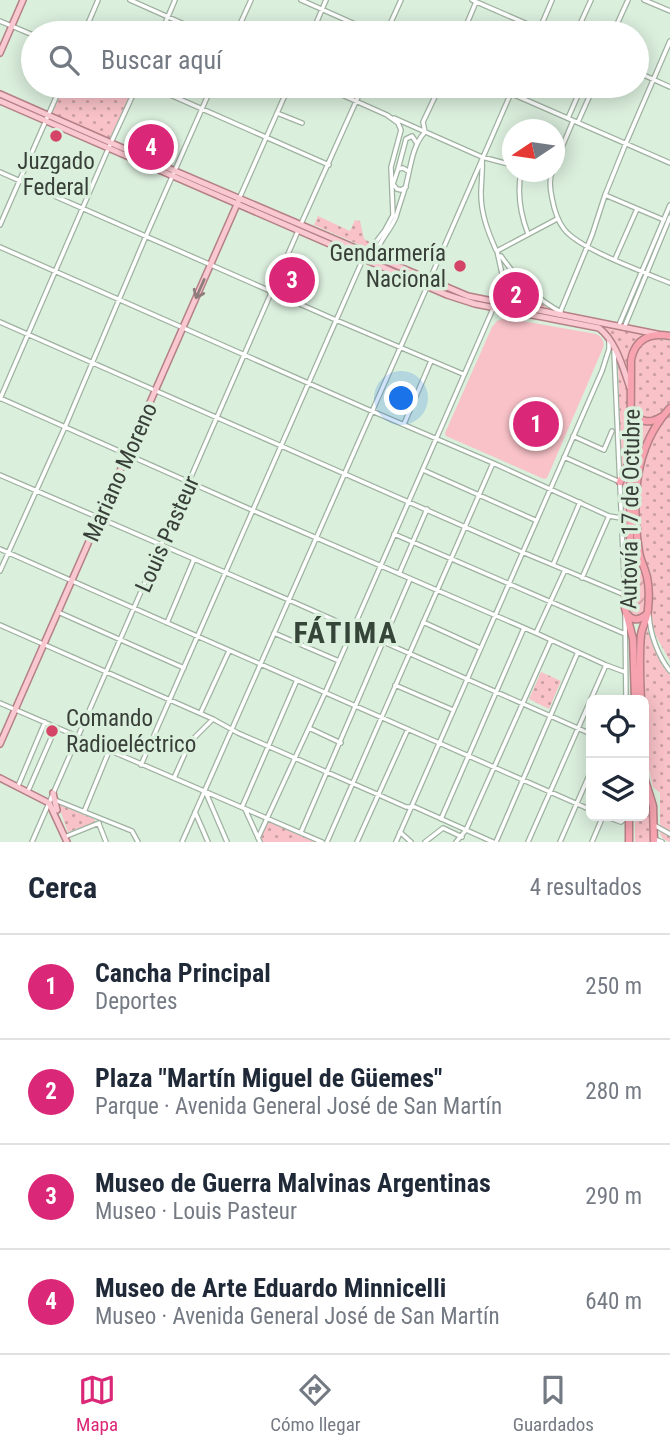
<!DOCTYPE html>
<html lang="es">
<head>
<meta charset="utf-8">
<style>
  :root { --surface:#fff; --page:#f2f2f3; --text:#1f2937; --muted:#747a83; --line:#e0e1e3; --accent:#db2777 }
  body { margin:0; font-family:"Roboto Condensed",sans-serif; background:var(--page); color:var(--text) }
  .controls { position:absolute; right:21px; bottom:21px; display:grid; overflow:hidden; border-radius:10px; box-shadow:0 4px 18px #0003 }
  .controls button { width:63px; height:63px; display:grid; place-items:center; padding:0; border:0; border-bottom:2px solid var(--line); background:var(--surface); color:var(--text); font:35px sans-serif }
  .compass { position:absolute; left:502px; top:119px; width:63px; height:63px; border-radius:50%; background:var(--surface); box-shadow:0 4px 18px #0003; rotate:257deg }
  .you { position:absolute; left:402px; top:399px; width:24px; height:24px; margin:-18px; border:5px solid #fff; border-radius:50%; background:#1a73e8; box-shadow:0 0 0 10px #1a73e833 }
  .badge { display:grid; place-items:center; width:46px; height:46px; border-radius:50%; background:var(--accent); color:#fff; font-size:23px; font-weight:700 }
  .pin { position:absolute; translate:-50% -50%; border:4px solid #fff; box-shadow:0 2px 7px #0006 }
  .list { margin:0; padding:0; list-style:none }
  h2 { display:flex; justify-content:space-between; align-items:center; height:91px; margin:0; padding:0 28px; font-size:30px }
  h2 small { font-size:23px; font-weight:400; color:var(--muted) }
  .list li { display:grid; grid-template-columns:46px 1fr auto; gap:21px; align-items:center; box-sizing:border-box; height:105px; padding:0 28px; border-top:2px solid var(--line) }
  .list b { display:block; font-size:26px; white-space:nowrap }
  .list p { margin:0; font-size:23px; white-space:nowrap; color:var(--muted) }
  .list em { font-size:23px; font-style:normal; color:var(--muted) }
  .icon { flex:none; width:38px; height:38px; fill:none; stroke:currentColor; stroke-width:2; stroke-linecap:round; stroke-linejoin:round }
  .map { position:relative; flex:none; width:670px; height:842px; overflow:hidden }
  .search { position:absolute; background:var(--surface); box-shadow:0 4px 18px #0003; left:21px; right:21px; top:21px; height:77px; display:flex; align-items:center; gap:18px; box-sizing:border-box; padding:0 24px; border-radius:38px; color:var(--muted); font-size:26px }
  .sheet { height:511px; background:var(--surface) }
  nav { display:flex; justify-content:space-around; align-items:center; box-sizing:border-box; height:98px; border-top:2px solid var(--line); background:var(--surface); font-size:19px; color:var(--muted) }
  nav a { display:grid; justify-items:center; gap:4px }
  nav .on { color:var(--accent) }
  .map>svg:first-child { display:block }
</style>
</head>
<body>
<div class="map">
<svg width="670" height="842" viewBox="0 0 670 842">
  <defs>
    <pattern id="grass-dots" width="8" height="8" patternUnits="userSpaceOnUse" patternTransform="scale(1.75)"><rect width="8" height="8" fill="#f8c2c8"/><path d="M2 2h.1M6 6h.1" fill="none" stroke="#ca9fa3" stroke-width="1.8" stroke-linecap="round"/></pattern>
    <pattern id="garden-furrows" width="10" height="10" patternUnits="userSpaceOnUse" patternTransform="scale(1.75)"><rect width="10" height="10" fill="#f8c2c8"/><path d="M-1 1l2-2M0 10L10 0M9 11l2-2" fill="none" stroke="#ca9fa3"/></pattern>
  </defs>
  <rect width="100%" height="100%" fill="#dbefdd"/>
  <path fill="url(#grass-dots)" d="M61 86H137L111 143 48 115Z
    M318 216 350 231 355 220 360 221 364 239 370 242 365 247 314 225Z
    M506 273 525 290 549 309V310L502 300 504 275Z
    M604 327 650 334 640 339 629 372 619 351 603 329Z
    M658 339 670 341V403L657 417 646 419 640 416 636 409C634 385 623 339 658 339Z
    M618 362 627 382 630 397V452L621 477Z
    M670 412V661L656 636 652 624 651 573 649 568 645 565C632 516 634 452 670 412Z
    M635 416 645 424 656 423 638 462 636 471Z
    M629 468V558L625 573 621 482Z
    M647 629 662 665 670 675V842L663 839 660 833V793L653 787 647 761 644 669V642Z
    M541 672 561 681 549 709 529 699Z
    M644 799 650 803 651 842H635V816H644Z
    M60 805 94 819 95 821 93 823 68 832 59 807Z
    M269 820 314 840 313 842H263L260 836Z"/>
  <path fill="url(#garden-furrows)" d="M637 571 641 572 644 577 646 608 644 613 639 615 633 614 630 609 629 578 632 572Z"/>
  <path fill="#f8c2c8" d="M505 318 596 334C602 337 605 342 603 348L547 478 544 479 446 436 445 433 492 327 497 321Z"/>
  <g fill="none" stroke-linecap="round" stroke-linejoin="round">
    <defs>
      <path id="minor" d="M130 0 204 33
        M301 0 375 33
        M472 0 548 33
        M644 0 670 11
        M0 21 33 35
        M84 33 98 0
        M161 33 175 0
        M236 33 251 0
        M312 33 326 0
        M386 33 401 0
        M463 33 476 2
        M538 33 552 0
        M576 33 591 0
        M613 33 628 0
        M637 72 670 87
        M150 86 329 165
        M322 86 387 115
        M494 86 670 163
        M277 113 302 123
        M394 118 482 157 512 165
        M568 118 582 86
        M578 122 594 86
        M482 159C483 171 481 182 481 194 481 214 488 232 496 250
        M554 166 573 121
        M398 169 406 139 412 136 416 142
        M0 172 336 320 463 374
        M521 172C517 193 520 213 528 234
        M536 172 551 175
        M552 172C549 180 550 189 552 198 554 209 557 220 564 229 579 249 644 272 670 283
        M406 187 401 190 397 189 393 184 398 169 403 168 408 171
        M605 195 664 220
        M239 199 289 86
        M301 224 363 86
        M0 225 61 86
        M0 247 367 409 493 463 609 516 621 518
        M497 251 557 219
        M501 256C517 279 536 299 561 312
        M375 257C378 241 390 232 396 217 399 206 403 195 406 185 411 166 412 146 425 132L423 122 440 86
        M615 259 637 209
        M430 279 514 86
        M559 315 592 235 605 195 626 143 670 41
        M0 322 522 552 625 595
        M619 325 670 205
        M624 328 670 217
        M614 351 624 577
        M0 398 252 510 536 633 606 665 625 672
        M0 399 109 147 137 86
        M404 424 431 361
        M573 436 604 450 612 431
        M564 457 620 482
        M423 470 535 520
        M0 475 289 600 591 734
        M394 534 625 634
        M0 549 591 810
        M553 565 580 502
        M0 571 65 427 146 236 212 86
        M399 574 427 509
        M582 578 609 516
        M58 612 184 668
        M625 615 626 700
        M649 615C650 634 658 656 670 671
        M423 622 480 648
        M167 623 194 559
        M0 625 213 719 238 733 379 795 406 807H415L493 842
        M274 633 339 661
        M536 633 565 570
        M395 685 453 710
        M0 703 322 842
        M201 712 229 651
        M309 728 341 743
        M141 765 363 259 385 230 393 215 391 167 401 130 398 123 387 115
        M174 778 190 742 213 719
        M18 786 45 722
        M28 791 56 727
        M206 793 227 842
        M55 800 132 831 138 842
        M242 807 297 680
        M245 809 260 842
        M84 812 109 751
        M195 812 208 842
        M605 816 621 822 627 817
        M441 819 524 628
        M99 824 106 842
        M654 825 670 834
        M301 832 410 579
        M400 832 411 842
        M67 836 99 823
        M258 838 325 693 499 295 502 274 497 251
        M654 839 662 842
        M32 842 298 231
        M182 842 427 287
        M327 842 493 463
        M357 842 408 729
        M396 842 602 371 609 349V339
        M425 842 443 828 462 837
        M456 842 466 830 551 640
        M496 842 578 652
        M528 842 606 665
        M560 842 591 771
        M592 842 603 816"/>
      <path id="major" d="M0 53 23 0
        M0 94 175 171 468 296 657 334
        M0 101 447 295 475 304 599 328C616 341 623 368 630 388
        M0 744 238 202
        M0 778 49 803 67 842
        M53 793 57 810"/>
      <path id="highway" d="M633 410C639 423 650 424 661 417
        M620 482 628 464
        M627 614C633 622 640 620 647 614
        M635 700 633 639 625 608 626 576 630 559 631 360C635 339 650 332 670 336
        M641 700C640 679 639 656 641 635 642 626 648 618 648 609 649 600 649 586 647 577 645 568 640 560 639 551 631 502 634 446 670 408
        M644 770 645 780 653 806 654 842
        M629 816V842"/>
    </defs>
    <use href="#minor" stroke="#9fb2a1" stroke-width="6"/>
    <use href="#major" stroke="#b48186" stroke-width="8"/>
    <use href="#highway" stroke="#b48186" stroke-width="9"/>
    <use href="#minor" stroke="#fff" stroke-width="3.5"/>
    <use href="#major" stroke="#fac8d0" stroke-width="5"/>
    <use href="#highway" stroke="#f7a4b0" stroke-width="6"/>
  </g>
  <defs><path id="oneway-shaft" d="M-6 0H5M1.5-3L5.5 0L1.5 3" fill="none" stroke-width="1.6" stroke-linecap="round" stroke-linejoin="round" transform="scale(1.75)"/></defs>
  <use stroke="#8f7d7c" href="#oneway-shaft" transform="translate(200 289) rotate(114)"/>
  <g fill="#d44466" stroke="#dbefdd" stroke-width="2.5">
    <circle cx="56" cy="136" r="7"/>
    <circle cx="460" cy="266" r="7"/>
    <circle cx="52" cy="731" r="7"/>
  </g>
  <g text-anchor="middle" stroke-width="7" stroke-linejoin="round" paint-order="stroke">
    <g font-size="23" fill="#383f38" stroke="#dbefdd">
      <text x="56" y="169">Juzgado<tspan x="56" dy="26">Federal</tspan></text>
      <text x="446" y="261" text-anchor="end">Gendarmería<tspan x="446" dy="26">Nacional</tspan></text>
      <text x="66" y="726" text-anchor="start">Comando<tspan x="66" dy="26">Radioeléctrico</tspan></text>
    </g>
    <g font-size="23" fill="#383f38" stroke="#dbefdd">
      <text transform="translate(120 472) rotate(-66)" y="8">Mariano Moreno</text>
      <text transform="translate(630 509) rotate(-89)" y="8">Autovía 17 de Octubre</text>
      <text transform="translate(167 534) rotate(-66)" y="8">Louis Pasteur</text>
    </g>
    <g font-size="30" font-weight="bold" letter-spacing="2" fill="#354537" stroke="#dbefdd">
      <text x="346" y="643">FÁTIMA</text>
    </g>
  </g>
</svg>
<div class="controls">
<button><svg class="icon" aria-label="locate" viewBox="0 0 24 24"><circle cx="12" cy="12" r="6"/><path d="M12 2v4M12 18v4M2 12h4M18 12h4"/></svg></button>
<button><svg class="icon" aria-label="layers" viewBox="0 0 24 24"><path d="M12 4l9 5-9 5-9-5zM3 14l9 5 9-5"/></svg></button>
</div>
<svg class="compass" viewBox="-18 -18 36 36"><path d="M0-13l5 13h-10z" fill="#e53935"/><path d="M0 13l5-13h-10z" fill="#747a83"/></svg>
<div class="you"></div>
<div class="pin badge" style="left:536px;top:424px">1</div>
<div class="pin badge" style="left:516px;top:295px">2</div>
<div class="pin badge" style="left:292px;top:280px">3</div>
<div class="pin badge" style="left:151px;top:147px">4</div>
<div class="search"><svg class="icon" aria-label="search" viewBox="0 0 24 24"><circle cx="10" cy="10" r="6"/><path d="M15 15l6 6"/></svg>Buscar aquí</div>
</div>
<section class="sheet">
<h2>Cerca<small>4 resultados</small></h2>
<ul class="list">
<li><span class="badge">1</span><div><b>Cancha Principal</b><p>Deportes</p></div><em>250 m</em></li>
<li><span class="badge">2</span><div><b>Plaza &quot;Martín Miguel de Güemes&quot;</b><p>Parque · Avenida General José de San Martín</p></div><em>280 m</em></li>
<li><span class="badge">3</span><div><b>Museo de Guerra Malvinas Argentinas</b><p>Museo · Louis Pasteur</p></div><em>290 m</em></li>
<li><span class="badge">4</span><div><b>Museo de Arte Eduardo Minnicelli</b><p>Museo · Avenida General José de San Martín</p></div><em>640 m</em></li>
</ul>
</section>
<nav>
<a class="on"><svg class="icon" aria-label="map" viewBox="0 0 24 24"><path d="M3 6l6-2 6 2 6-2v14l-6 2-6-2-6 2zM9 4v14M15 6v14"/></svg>Mapa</a>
<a><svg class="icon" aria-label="directions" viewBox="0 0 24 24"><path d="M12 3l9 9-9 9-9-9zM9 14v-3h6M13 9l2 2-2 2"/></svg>Cómo llegar</a>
<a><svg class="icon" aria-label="saved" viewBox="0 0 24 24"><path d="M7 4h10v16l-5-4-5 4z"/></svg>Guardados</a>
</nav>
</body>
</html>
